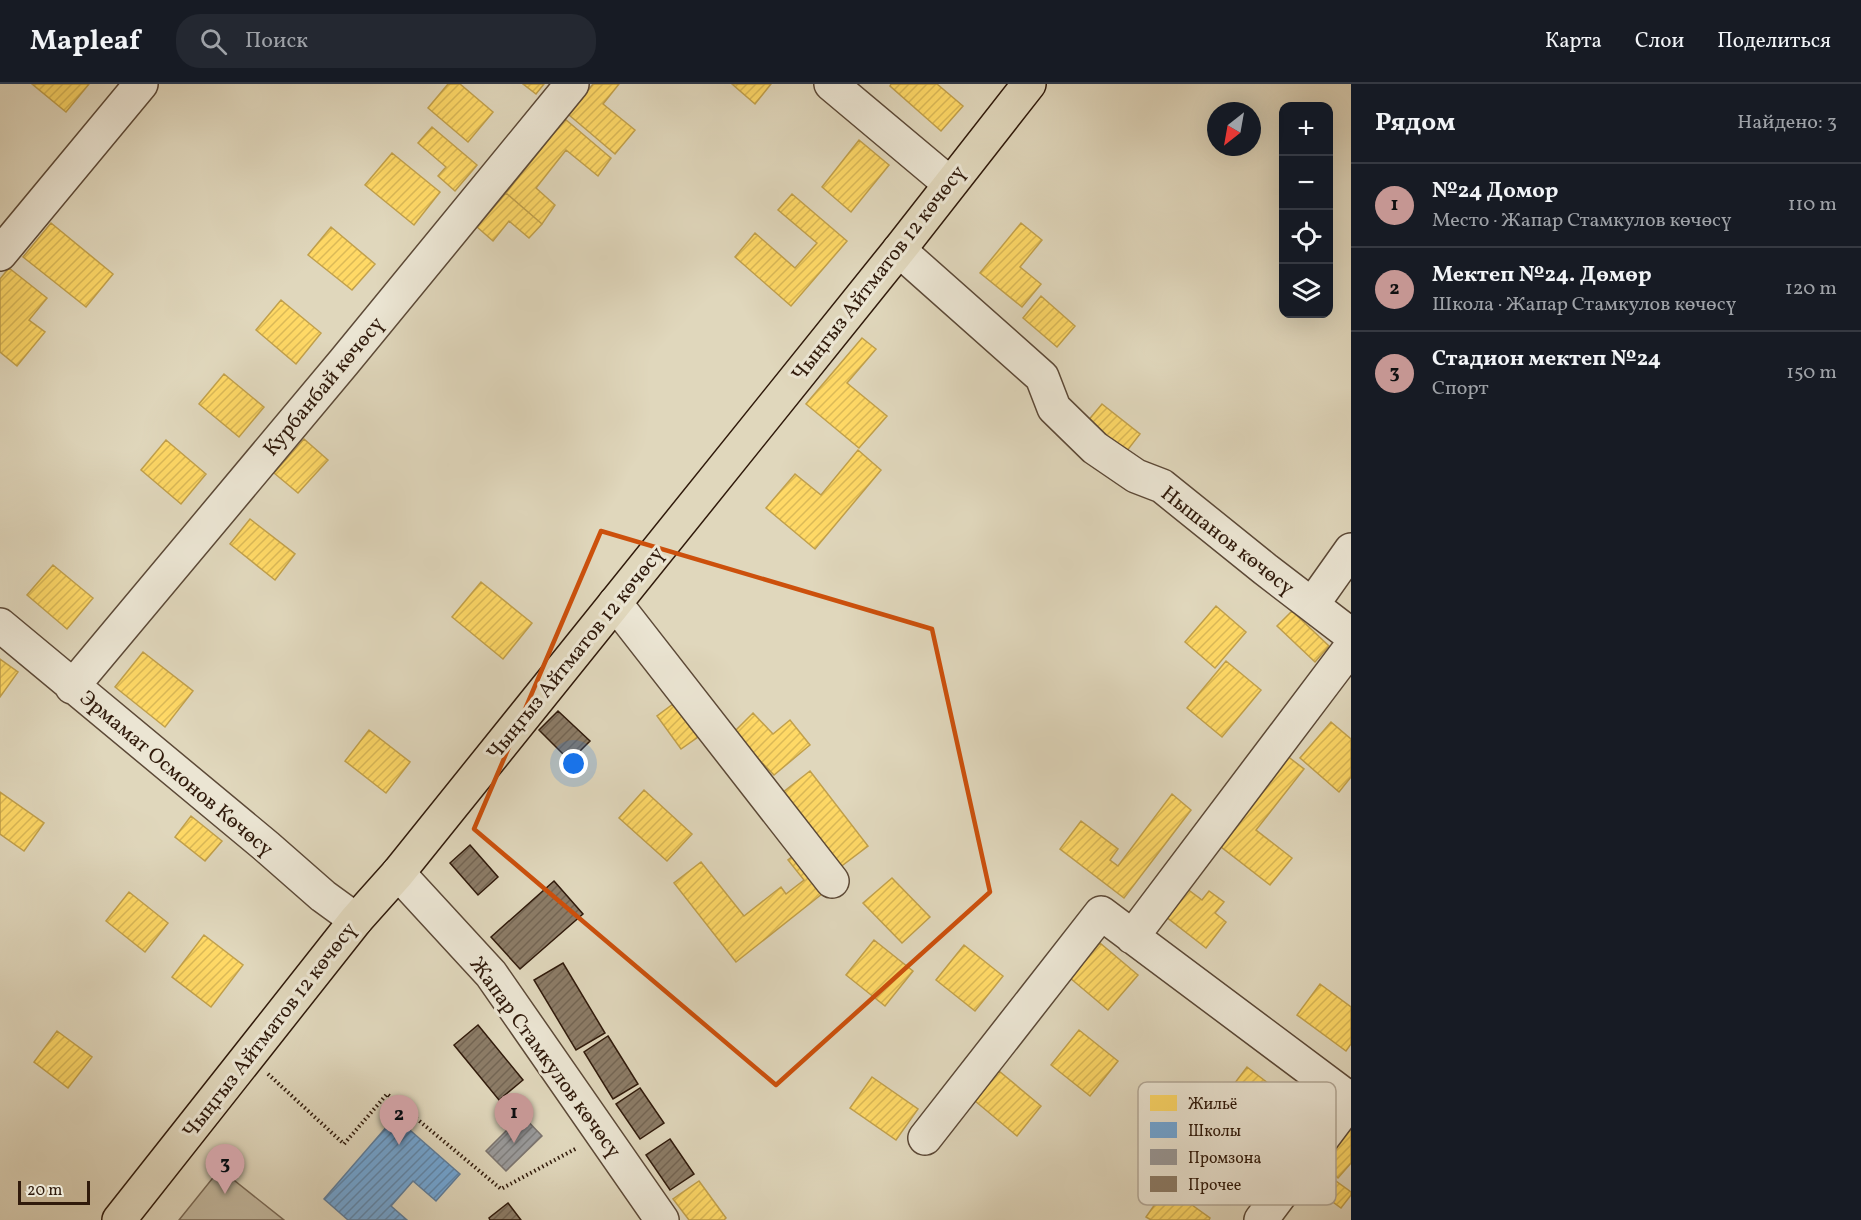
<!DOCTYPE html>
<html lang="ru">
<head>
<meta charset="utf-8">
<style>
  :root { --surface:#171b24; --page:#242831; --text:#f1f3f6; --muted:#9ea1a6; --line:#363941; --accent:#c59692 }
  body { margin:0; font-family:Vollkorn,serif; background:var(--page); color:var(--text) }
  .controls { position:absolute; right:18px; top:18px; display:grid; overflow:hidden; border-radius:12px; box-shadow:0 6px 24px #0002 }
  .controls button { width:54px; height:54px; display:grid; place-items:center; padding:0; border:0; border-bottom:2px solid var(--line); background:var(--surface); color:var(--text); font:30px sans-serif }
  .compass { position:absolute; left:1207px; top:18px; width:54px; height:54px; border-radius:50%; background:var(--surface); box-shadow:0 6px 24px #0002; rotate:211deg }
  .scale { position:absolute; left:18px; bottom:15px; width:72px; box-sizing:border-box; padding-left:6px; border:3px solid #301a0b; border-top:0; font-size:16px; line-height:21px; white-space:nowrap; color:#301a0b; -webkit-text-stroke:4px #ebe5d3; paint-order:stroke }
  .you { position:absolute; left:574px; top:680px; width:21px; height:21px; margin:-15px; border:4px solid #fff; border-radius:50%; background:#1a73e8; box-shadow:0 0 0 9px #1a73e833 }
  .badge { display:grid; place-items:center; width:39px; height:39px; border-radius:50%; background:var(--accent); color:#111; font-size:20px; font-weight:700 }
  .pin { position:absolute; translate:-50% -50px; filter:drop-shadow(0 2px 3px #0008) }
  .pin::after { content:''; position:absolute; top:32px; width:21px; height:18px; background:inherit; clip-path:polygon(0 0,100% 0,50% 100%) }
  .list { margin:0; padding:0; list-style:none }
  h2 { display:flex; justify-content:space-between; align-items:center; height:78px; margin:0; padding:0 24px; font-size:26px }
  h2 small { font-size:20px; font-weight:400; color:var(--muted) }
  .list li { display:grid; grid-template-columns:39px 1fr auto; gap:18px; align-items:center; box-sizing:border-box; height:84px; padding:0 24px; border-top:2px solid var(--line) }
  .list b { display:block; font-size:22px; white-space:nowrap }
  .list p { margin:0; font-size:20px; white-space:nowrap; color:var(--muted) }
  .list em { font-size:20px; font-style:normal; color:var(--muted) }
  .icon { flex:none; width:33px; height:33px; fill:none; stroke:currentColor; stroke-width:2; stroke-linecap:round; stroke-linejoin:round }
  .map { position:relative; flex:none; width:1351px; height:1136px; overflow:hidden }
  header { display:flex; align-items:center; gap:36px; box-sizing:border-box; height:84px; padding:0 30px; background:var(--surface); border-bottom:2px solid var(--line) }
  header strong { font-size:28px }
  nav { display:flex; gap:33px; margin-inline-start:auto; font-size:21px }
  .search { width:420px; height:54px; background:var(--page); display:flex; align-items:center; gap:15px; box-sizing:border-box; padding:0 21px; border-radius:24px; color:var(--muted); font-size:22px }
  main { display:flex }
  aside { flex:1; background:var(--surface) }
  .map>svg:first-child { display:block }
</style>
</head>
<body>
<header>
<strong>Mapleaf</strong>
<div class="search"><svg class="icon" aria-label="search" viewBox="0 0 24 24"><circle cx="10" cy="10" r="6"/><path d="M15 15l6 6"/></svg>Поиск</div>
<nav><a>Карта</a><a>Слои</a><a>Поделиться</a></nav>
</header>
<main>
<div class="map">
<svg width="1351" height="1136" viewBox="0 0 1351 1136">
  <defs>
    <pattern id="homes-hatch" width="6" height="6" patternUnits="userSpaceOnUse" patternTransform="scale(1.5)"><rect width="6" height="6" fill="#ffd966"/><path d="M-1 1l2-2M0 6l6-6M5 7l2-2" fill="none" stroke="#dbba57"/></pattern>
    <pattern id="schools-hatch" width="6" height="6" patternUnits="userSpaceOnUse" patternTransform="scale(1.5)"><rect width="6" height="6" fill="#6fa8dc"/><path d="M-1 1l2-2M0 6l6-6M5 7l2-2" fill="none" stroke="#5c88b1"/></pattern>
    <pattern id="industry-hatch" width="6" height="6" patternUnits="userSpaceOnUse" patternTransform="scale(1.5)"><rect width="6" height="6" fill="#999"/><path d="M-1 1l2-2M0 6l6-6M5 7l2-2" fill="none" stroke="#7d7c7b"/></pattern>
    <pattern id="building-hatch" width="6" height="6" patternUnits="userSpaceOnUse" patternTransform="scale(1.5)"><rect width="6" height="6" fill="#8c7c67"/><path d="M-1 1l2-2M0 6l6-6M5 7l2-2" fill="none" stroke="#736553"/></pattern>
  </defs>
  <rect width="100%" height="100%" fill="#e0d7bc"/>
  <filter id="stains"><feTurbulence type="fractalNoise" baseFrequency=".00333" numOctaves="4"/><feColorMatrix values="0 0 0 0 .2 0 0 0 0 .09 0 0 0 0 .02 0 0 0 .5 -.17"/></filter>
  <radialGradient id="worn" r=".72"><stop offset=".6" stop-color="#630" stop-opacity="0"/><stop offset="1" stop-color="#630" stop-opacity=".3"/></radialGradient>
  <path fill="#c2b79e" stroke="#796854" stroke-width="1.5" d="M220 1085 284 1136H179Z"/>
  <path fill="url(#homes-hatch)" stroke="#c1a04b" stroke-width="1.5" d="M32 0H89L66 28Z
    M448 0H460L493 28 468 58 428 24Z
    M523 0H544L536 10Z
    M593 0H619L603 20 635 46 615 70 569 31Z
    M732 0H771L755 20Z
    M891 0H937L963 22 941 47 890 2Z
    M565 35 611 74 598 92 566 66 536 104 555 121 542 140 506 109Z
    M432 43 477 81 455 107 438 92 446 83 418 59Z
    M859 56 889 81 851 128 822 103Z
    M392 69 440 108 414 141 365 101Z
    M506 109 542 140 529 154 509 137 493 157 477 143Z
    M792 110 847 157 791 222 735 173 755 149 795 184 817 159 778 126Z
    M51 139 113 190 86 223 23 173Z
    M1021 139 1042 156 1020 183 1041 200 1022 223 980 189Z
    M331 143 375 180 352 206 308 171Z
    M9 184 47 214 29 236 45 248 17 282 0 268V195Z
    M1041 212 1075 242 1057 263 1023 234Z
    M281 216 321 249 296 280 256 246Z
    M862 254 876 265 847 299 887 332 859 364 806 320Z
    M224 290 264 323 239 353 199 320Z
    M1102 320 1140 350 1126 368 1087 338Z
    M304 355 328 376 298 409 274 389Z
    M166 356 206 390 181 420 141 386Z
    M858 366 881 386 815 465 766 424 795 390 821 411Z
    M250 435 295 470 275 496 230 460Z
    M53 481 93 514 67 545 27 511Z
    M481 498 532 539 503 575 452 533Z
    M1216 522 1246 548 1215 584 1185 558Z
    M1292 527 1329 562 1315 578 1277 542Z
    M143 568 193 607 165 643 115 603Z
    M0 575 18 588 0 613Z
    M1226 577 1261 606 1222 653 1187 624Z
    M673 620 698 653 681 665 657 632Z
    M753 629 773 650 790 636 810 661 774 691 733 649Z
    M1331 638 1351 655V693L1339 708 1300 674Z
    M369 646 410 678 386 709 345 677Z
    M1286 671 1304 685 1256 746 1292 774 1270 801 1216 759Z
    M810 687 868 762 835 787 777 713Z
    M644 706 692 750 667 777 619 734Z
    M0 708 44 739 24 767 0 750Z
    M1172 710 1191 726 1124 814 1060 765 1081 737 1118 765 1110 776 1118 782Z
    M191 732 222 757 205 777 175 753Z
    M797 769 827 806 736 878 674 799 701 778 744 832 781 803 786 810 804 796 788 776Z
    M892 794 930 833 902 859 863 819Z
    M1186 804 1202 816 1209 807 1224 818 1215 829 1226 838 1206 864 1165 832Z
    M129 808 168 839 145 868 106 837Z
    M204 851 243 881 211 923 172 893Z
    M874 856 913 887 885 922 846 891Z
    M1100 859 1138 891 1108 926 1070 894Z
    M964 861 1003 892 975 927 936 896Z
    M1320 900 1351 923V960L1346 967 1297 931Z
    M1079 946 1118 977 1090 1012 1051 981Z
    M57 947 92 973 68 1004 34 978Z
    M1247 983 1302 1025 1285 1046 1231 1004Z
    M999 987 1041 1022 1017 1052 975 1017Z
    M872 993 918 1025 896 1056 850 1024Z
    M1351 1044V1079L1338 1094 1322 1080Z
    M1322 1087 1351 1108V1111L1341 1124 1311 1102Z
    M699 1097 726 1134 724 1136H689L673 1115Z
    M1167 1103 1210 1134 1209 1136H1151L1146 1133Z"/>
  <path fill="url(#schools-hatch)" stroke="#5c7d9d" stroke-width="1.5" d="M395 1033 460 1090 436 1117 413 1097 391 1122 407 1136H348L324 1115Z"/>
  <path fill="url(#industry-hatch)" stroke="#7a736e" stroke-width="1.5" d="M522 1031 542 1052 506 1087 486 1067Z"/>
  <path fill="url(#building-hatch)" stroke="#301a0b" stroke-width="1.5" d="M558 627 590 657 570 677 539 646Z
    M470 761 498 793 478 811 450 779Z
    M554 797 583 830 520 885 491 853Z
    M563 879 605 949 576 966 534 896Z
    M478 941 523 996 499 1016 454 961Z
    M608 952 638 1000 613 1015 584 968Z
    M640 1004 664 1039 640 1055 616 1020Z
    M670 1055 694 1090 670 1106 646 1071Z
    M508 1119 521 1136H490L489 1134Z"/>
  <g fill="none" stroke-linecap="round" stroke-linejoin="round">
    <defs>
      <path id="minor" d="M831 0 949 99
        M899 166 1042 293 1054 324 1095 364 1136 392 1162 402 1265 485 1351 551
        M0 170 141 0
        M615 519 832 797
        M1312 521 1351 466
        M0 541 266 762 323 812 356 836
        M72 603 344 278 572 0
        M398 789 491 890 662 1136
        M1132 853 1351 563
        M925 1054 1101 829 1351 1016
        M1261 1136 1351 1016"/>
      <path id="major" d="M119 1136 356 836 398 789 899 166 1029 0"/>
    </defs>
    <use href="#minor" stroke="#5c4937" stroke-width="36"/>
    <use href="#major" stroke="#301a0b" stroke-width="36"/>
    <path stroke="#301a0b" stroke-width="4" stroke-dasharray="1.5 3" stroke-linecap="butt" d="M268 990 344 1060 387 1010 501 1105 577 1064"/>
    <use href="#minor" stroke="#ebe5d3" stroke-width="33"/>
    <use href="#major" stroke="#e0d7bc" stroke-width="33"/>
  </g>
  <path fill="none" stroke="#cc500c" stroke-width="4.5" stroke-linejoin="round" d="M601 447 932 545 990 808 776 1001 474 745Z"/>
  <g text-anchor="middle" stroke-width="6" stroke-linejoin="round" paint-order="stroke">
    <g font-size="21" fill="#301a0b" stroke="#ebe5d3">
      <text transform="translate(878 189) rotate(-52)" y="7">Чыңгыз Айтматов 12 көчөсү</text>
      <text transform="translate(323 302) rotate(-50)" y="7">Курбанбай көчөсү</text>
      <text transform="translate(1228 456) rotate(38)" y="7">Нышанов көчөсү</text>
      <text transform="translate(575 569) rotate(-51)" y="7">Чыңгыз Айтматов 12 көчөсү</text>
      <text transform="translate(177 689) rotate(40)" y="7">Эрмамат Осмонов Көчөсү</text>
      <text transform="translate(269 946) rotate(-52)" y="7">Чыңгыз Айтматов 12 көчөсү</text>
      <text transform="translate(546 973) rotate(54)" y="7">Жапар Стамкулов көчөсү</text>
    </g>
  </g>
  <rect x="1138" y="998" width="198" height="123" rx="9" fill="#ebe5d3" stroke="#b3a897" stroke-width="1.5"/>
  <rect x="1150" y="1011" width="27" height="16" fill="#ffd966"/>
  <rect x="1150" y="1038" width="27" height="16" fill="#6fa8dc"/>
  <rect x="1150" y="1065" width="27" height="16" fill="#999"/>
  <rect x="1150" y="1092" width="27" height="16" fill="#8c7c67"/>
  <g font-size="16" fill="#301a0b">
    <text x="1188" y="1025">Жильё</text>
    <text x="1188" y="1052">Школы</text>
    <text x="1188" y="1079">Промзона</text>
    <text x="1188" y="1106">Прочее</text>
  </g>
  <rect width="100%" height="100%" filter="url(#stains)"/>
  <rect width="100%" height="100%" fill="url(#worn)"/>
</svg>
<div class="controls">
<button>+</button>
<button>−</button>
<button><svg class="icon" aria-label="locate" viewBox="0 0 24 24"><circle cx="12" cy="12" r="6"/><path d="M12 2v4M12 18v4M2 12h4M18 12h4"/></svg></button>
<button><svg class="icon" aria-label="layers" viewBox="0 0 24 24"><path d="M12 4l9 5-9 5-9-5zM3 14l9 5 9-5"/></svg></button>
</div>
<svg class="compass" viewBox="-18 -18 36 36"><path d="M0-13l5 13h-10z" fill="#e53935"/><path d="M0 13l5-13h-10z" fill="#9ea1a6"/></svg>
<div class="scale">20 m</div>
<div class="you"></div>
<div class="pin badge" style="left:514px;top:1059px">1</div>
<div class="pin badge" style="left:399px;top:1061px">2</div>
<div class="pin badge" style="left:225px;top:1110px">3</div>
</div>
<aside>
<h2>Рядом<small>Найдено: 3</small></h2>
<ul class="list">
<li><span class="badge">1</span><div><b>№24 Домор</b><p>Место · Жапар Стамкулов көчөсү</p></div><em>110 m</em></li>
<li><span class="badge">2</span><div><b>Мектеп №24. Дөмөр</b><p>Школа · Жапар Стамкулов көчөсү</p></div><em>120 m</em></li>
<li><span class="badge">3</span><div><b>Стадион мектеп №24</b><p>Спорт</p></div><em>150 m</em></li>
</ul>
</aside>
</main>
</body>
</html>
